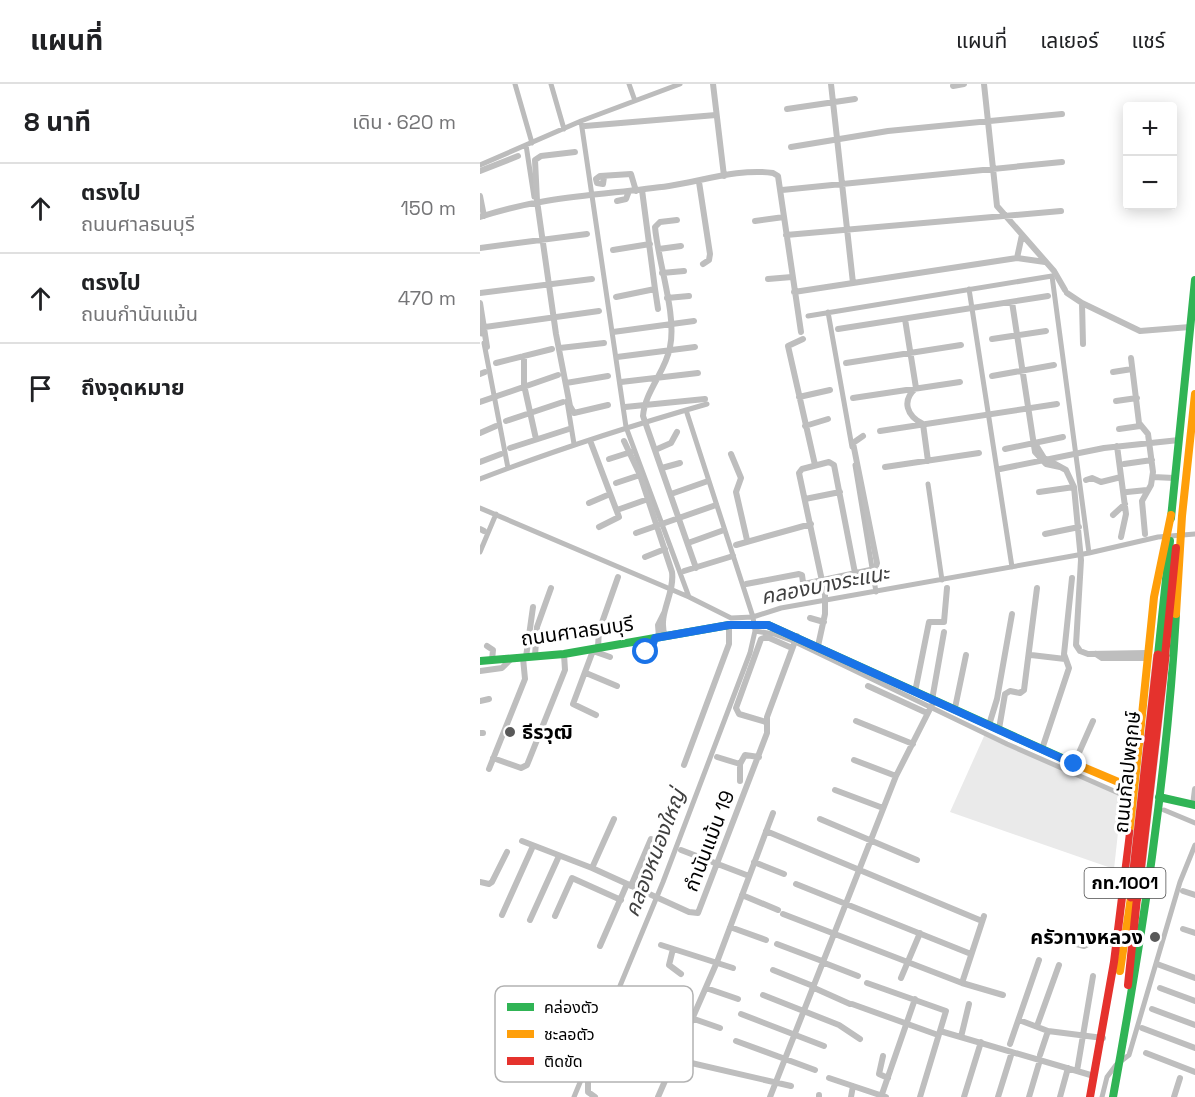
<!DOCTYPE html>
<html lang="th">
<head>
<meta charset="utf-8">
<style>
  :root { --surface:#fff; --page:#f6f6f6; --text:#202124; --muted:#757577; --line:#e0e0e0 }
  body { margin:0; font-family:"Space Grotesk","Noto Sans Thai",sans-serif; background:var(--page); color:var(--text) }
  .controls { position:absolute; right:18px; top:18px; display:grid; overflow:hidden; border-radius:6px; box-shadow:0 3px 15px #0003 }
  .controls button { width:54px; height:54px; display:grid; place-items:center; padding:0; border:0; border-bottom:2px solid var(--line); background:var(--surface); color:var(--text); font:30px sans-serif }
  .stop { position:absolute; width:18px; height:18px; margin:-14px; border:4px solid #1a73e8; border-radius:50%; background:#fff }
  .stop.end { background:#1a73e8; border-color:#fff; box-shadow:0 2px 6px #0008 }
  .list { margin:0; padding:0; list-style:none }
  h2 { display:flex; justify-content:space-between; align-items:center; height:78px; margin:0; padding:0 24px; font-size:26px }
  h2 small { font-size:20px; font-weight:400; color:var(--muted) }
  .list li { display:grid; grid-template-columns:39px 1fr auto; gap:18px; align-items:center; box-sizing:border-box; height:90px; padding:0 24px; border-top:2px solid var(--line) }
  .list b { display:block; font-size:22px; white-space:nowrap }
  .list p { margin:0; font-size:20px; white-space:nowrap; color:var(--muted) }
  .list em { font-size:20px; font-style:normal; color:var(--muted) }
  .icon { flex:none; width:33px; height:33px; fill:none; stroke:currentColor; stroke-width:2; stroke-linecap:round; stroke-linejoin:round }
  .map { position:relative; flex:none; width:715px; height:1013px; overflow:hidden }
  header { display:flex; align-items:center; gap:36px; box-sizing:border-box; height:84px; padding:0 30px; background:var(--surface); border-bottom:2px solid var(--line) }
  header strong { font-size:28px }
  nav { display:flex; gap:33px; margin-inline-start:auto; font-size:21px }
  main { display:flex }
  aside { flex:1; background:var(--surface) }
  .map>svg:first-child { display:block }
</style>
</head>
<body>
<header>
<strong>แผนที่</strong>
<nav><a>แผนที่</a><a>เลเยอร์</a><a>แชร์</a></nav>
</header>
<main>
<aside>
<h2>8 นาที<small>เดิน · 620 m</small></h2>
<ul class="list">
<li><svg class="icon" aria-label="ahead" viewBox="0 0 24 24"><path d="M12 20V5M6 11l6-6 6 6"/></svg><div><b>ตรงไป</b><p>ถนนศาลธนบุรี</p></div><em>150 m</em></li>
<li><svg class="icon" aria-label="ahead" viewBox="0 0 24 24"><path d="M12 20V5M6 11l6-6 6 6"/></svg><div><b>ตรงไป</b><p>ถนนกำนันแม้น</p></div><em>470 m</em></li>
<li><svg class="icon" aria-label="arrive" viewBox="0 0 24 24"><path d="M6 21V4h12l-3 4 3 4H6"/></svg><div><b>ถึงจุดหมาย</b></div></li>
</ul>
</aside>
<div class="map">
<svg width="715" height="1013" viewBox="0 0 715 1013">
  <rect width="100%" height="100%" fill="#fff"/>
  <path fill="#eaeaea" d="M505 650 642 712 634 785 470 728Z"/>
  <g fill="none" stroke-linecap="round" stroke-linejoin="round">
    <path stroke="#bcbcbc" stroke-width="5" d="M35 0 52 59
      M71 0 84 45
      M149 0 154 14
      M101 37 146 343 209 513
      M46 61 54 113
      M0 81 101 37 200 0
      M489 205 532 483
      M348 228 372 363
      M328 232 572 192 609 469
      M0 239 2 250
      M4 259 28 384
      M87 317 94 360
      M375 381 396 508
      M0 395C75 366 150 342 227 320
      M448 400 462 496
      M0 424 209 513 251 534 273 533 301 524 609 469 678 453 715 450
      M0 468 16 430
      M275 547 294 550 313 557 527 660 643 711
      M684 726 715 739
      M94 1013 183 798 270 569 275 547 273 533 206 326
      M622 1013 627 993 636 981 649 971 700 798 715 761"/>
    <path stroke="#bebebe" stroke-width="6" d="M233 0 244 92
      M351 0 373 199
      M504 0 517 122 574 187 585 206
      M473 2 484 0
      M307 25 375 15
      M105 42 236 31
      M311 63 408 47 582 30
      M95 68 61 72 55 76 57 117 76 250 90 322 94 329 128 321
      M0 87 38 72
      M124 93 123 100 117 99 116 95 120 92 151 90 156 107
      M219 98 230 170 229 176 223 180
      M302 106 582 78
      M0 112 4 132
      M137 117 146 115 149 107
      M0 133C62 112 125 111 189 102 222 97 260 84 293 89L298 92 321 248
      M197 136 180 138 175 143C178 178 197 231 190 263 186 287 165 307 163 332L216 484
      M275 137 304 133
      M306 151 581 127
      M0 164 107 150
      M179 165 201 162
      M133 166 170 160
      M537 174 542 151
      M182 189 204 187
      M288 195 312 193
      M175 205 178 225
      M314 208 537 174 565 178
      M0 209 112 195
      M587 209 602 219 660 247 710 243
      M136 213 175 205 162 106
      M187 214 209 212
      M532 218 555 368 566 380 580 383
      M0 219 7 263
      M602 219 603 260
      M425 235 436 304C421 317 427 332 443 340L448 377
      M5 243 119 227
      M358 245 568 212
      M133 248 214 237
      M323 255 308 262 335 381
      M512 255 566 247
      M80 264 124 259
      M44 272V301L56 355
      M137 273 215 263
      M651 274 659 339 668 350 673 388 671 401 662 417 665 450
      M16 279 72 265
      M366 279 481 261
      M633 288 652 285
      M0 290 5 288
      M512 292 574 281
      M141 298 218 289
      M86 299 128 292
      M319 313 350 306
      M373 314 480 298
      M636 317 657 314
      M0 318 78 291
      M145 323 225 315
      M26 337 83 318
      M325 342 348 335
      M639 345 660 342
      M400 347 577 320
      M0 349 16 342
      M144 357 160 391 192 488C195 510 177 531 185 552
      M111 359 139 433 119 443
      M556 361 564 374 586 386 594 403 601 476 596 561 600 567 608 570 668 569
      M637 362 646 430 641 453
      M30 364 89 345
      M525 365 583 353
      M175 366 191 359 197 348
      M251 370 261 394 256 408 267 456
      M129 375 151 368
      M0 378 21 370
      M644 380 672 376
      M405 383 499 369
      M182 384 200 379
      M520 385 624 364 699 356
      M673 393 694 394
      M606 396 612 394 621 398 641 393
      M136 399 160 391
      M559 408 594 403
      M647 408 667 406
      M191 410 228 397
      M325 415 360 408
      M109 419 130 410
      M137 426 168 415
      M633 431 645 420
      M0 445 4 447
      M156 449 236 421
      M565 450 599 443
      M208 459 244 446
      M256 461 331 440
      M165 473 185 465
      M204 487 253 472
      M266 500 319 490 322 491 324 506
      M324 500 395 485 397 479 373 359 383 352
      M330 534 344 538
      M179 553 178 541 184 529
      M7 562 13 566 12 576
      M338 562 345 530V511L319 389 322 385 349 378 354 381 375 489
      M118 563 119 547 138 493
      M114 564 93 620 116 631
      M158 564 169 567 175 554
      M113 567 130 573
      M616 570 622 574H668
      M551 571 585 575
      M55 572 57 543 71 504
      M46 573 53 523
      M0 587 22 584 31 575
      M106 589 137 602
      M388 602 447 629
      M435 608 449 538H464L467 504
      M452 616 464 548
      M0 617 9 615
      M475 624 486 571
      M376 637 433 660
      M286 638 259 630 256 624 281 555 287 553 312 564
      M509 641 517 615 532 530
      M519 645 525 610 530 607 540 609 544 606 557 504
      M0 649H3
      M562 665 589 584 584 570 592 494
      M237 673 260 680
      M13 674 41 684 47 681 85 586 84 570
      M374 676 416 692
      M594 680 613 637
      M204 681 249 560V541
      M9 685 45 595 43 574
      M260 697V680L265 671 279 673
      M355 706 403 724
      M713 721 715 705
      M340 735 437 776
      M286 747 502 837
      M42 757 112 784 209 828 218 829 287 649V633L317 552
      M201 766 269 792
      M274 778 304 790
      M112 784 134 735
      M0 798 9 800 12 798 27 768
      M316 800 491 870
      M151 802 171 755
      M703 807 715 811
      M262 811 298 826
      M303 830 482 899 523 911
      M22 831 53 762
      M75 832 92 794 141 816
      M50 836 79 772
      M250 843 286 856
      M703 845 715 849
      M567 852 604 862 612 858 637 860
      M297 860 342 877
      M181 861 253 884
      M120 862 147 800
      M193 865 189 881 201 890
      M342 878 378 892
      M677 880 715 894
      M293 886 333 902
      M421 894 440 849
      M387 899 466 927 440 1013
      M482 899 504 832
      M332 903 370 920
      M226 904 258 915
      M680 904 715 917
      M283 911 359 941 380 955
      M372 920 458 951
      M672 925 715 941
      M261 930 344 962
      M211 934 240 944
      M539 936 568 947 623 954
      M557 942 579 881
      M662 944 715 964
      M460 947 614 992
      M481 953 489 920
      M181 954 200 958
      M256 957 335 986
      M530 960 559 876
      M126 965 192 979
      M666 969 715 988
      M560 971 568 947
      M403 972 399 990 408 994
      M194 975 311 1002
      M597 987 613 892
      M349 994 406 1013
      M108 996V1008L115 1013
      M178 1013 237 878 293 729
      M290 1013 416 692 454 617
      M339 1013V1011
      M371 1013 373 1002
      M401 1013 435 915
      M484 1013 501 958
      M518 1013 532 968
      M549 1013 560 976
      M580 1013 588 984
      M694 1013 700 994"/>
    <path stroke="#30b455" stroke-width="8" d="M691 434 715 196
      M678 571 690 457
      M0 577 84 570 249 541H288L584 675
      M679 713 715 721
      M633 1013C662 854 687 692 696 530"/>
    <path stroke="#ff9f0a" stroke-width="8" d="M696 530 702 432 715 310
      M584 675 655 705
      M650 749 674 513 691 431
      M640 887 651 813"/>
    <path stroke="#e5322d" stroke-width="8" d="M685 572 696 464
      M648 901 657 814
      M610 1013 634 878 650 749"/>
    <defs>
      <path id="jam-bridge" d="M651 813 678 571
        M657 814 685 572"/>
    </defs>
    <use href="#jam-bridge" stroke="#dbdbdb" stroke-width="10" stroke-linecap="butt"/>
    <use href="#jam-bridge" stroke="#e5322d" stroke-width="9"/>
  </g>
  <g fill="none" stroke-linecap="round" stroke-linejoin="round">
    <path stroke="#1a73e8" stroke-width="8" d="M166 568 171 565 175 554 249 541H288L594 680"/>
  </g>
  <g fill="#595959" stroke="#fff" stroke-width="2">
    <circle cx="30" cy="648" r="6"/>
    <circle cx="675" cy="853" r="6"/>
  </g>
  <g text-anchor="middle" stroke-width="6" stroke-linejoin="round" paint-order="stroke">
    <rect fill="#fff" stroke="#4c4c4c" stroke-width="1.5" x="604.5" y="784" width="81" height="30" rx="4.5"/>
    <g font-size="18" font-weight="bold" fill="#000">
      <text x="645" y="805">กท.1001</text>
    </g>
    <g font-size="20" fill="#000" stroke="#fff">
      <text transform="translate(97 547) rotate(-8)" y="7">ถนนศาลธนบุรี</text>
      <text transform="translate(647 688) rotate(-84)" y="7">ถนนกัลปพฤกษ์</text>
      <text transform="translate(229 757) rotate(-69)" y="7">กำนันแม้น 19</text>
    </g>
    <g font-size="20" font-weight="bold" fill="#000" stroke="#fff" text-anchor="start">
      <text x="42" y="655">ธีรวุฒิ</text>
      <text x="663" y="860" text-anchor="end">ครัวทางหลวง</text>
    </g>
    <g font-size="21" font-style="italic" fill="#404040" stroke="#fff">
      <text transform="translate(345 501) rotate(-11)" y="7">คลองบางระแนะ</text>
      <text transform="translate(175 769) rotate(-69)" y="7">คลองหนองใหญ่</text>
    </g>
  </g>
  <rect x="15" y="902" width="198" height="96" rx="9" fill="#fff" stroke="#b2b2b2" stroke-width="1.5"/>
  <rect x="27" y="919" width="27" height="8" fill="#30b455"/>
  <rect x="27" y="946" width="27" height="8" fill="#ff9f0a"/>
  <rect x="27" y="973" width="27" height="8" fill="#e5322d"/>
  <g font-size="16" fill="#000">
    <text x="64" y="929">คล่องตัว</text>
    <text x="64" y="956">ชะลอตัว</text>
    <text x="64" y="983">ติดขัด</text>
  </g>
</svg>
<div class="controls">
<button>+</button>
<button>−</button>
</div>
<div class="stop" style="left:166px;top:568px"></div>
<div class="stop end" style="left:594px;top:680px"></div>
</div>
</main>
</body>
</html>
